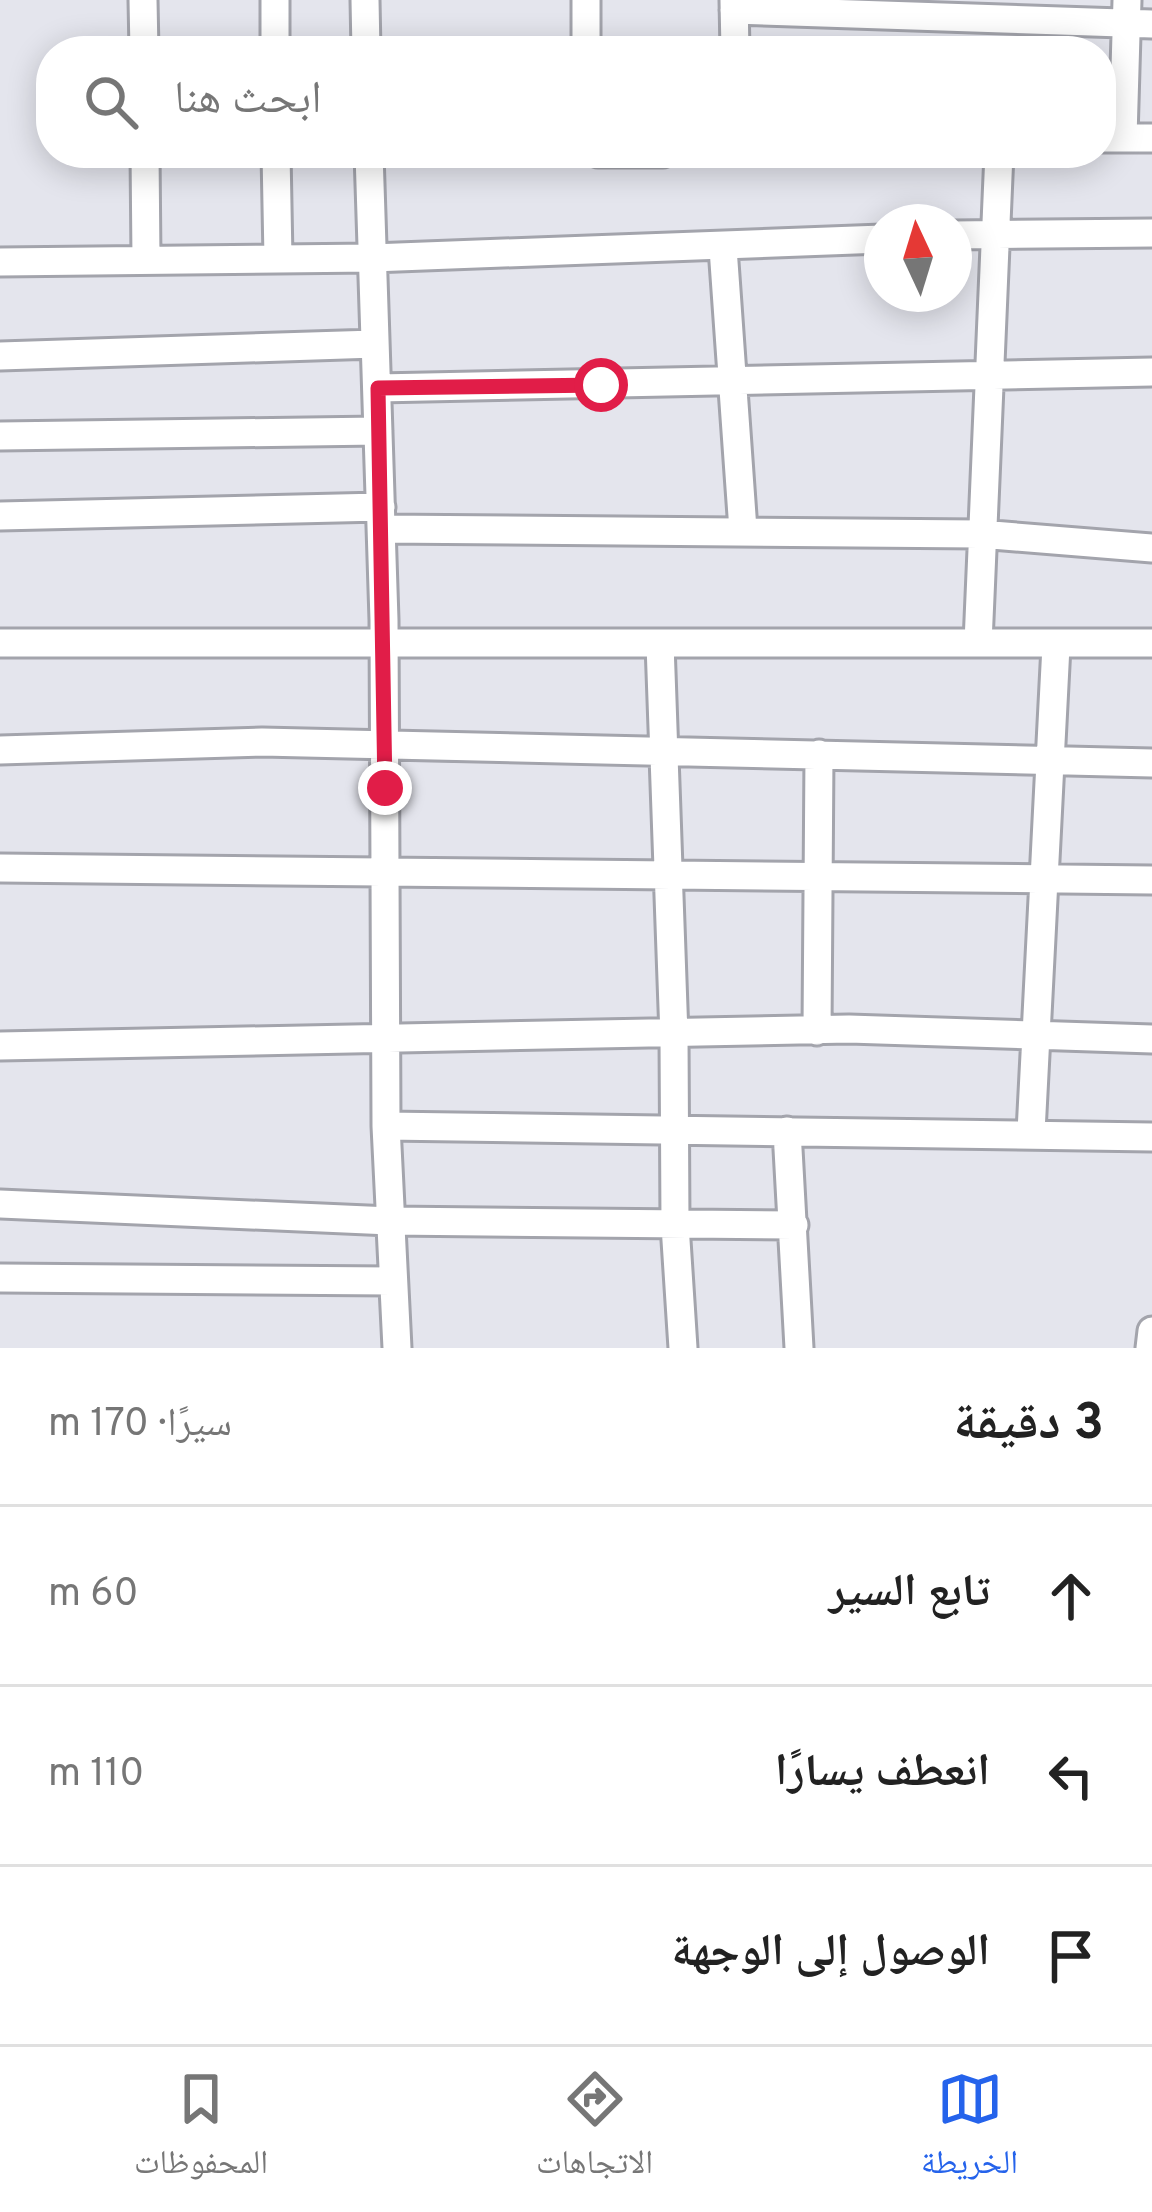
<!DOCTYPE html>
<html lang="ar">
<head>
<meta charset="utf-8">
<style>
  :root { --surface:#fff; --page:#f2f2f2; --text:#222; --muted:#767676; --line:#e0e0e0; --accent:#2563eb }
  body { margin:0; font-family:Overpass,"Noto Naskh Arabic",sans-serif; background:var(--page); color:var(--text); direction:rtl }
  .compass { position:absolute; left:864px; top:204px; width:108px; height:108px; border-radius:50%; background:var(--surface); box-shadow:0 6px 30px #0003; rotate:356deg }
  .stop { position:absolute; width:36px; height:36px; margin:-27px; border:9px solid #e11d48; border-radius:50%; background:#fff }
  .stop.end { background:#e11d48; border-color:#fff; box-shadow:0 3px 12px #0008 }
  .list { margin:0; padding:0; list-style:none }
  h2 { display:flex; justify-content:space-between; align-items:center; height:156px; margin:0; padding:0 48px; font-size:51px }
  h2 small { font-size:39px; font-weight:400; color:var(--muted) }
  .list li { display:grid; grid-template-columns:78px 1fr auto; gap:36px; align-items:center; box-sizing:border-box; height:180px; padding:0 48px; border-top:3px solid var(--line) }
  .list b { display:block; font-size:45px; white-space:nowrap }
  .list em { font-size:39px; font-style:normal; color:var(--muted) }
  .icon { flex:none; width:66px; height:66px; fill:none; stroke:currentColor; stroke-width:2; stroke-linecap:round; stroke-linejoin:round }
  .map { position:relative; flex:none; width:1152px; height:1348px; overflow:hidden; direction:ltr }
  .search { position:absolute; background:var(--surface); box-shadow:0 6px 30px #0003; left:36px; right:36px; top:36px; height:132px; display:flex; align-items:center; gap:30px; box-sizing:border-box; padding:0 42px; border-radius:48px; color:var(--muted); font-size:45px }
  .sheet { height:696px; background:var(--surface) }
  nav { display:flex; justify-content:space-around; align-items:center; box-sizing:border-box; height:168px; border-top:3px solid var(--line); background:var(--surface); font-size:33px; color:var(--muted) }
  nav a { display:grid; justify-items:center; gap:6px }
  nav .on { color:var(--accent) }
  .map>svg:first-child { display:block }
</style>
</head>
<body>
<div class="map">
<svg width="1152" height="1348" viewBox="0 0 1152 1348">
  <rect width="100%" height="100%" fill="#e4e5ed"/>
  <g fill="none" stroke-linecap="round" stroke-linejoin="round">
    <defs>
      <path id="minor" d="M143 0 144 51
        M275 0V51
        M365 0 366 51
        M734 0 735 51
        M734 10 1152 24
        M586 51V0
        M1123 137 1127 0
        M1101 138H1152
        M145 153 146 259
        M276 153 278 258
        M369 153 384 620 386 1126 397 1348
        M598 153H663
        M954 235 1152 233
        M723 248 743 530
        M0 262 372 258 882 239
        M0 356 375 344
        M378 388 1152 372
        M0 436 378 431
        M0 516 381 507
        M382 529 980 534 1152 548
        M0 643H1152
        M978 643 999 153
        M660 644 674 1036 675 1225 683 1348
        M0 750 262 742 1152 763
        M0 868 1152 880
        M817 1031 819 754
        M0 1046 849 1029 1152 1039
        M386 1126 1152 1137
        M787 1131 799 1348
        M1031 1132 1056 646
        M0 1204 390 1221 794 1225
        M0 1278 392 1281
        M1150 1348 1152 1331"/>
    </defs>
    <use href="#minor" stroke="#a3a4ac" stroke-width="33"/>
    <use href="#minor" stroke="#fff" stroke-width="27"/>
  </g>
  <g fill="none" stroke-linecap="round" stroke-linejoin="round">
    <path stroke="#e11d48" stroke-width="15" d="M385 788 378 388 601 385"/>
  </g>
</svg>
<svg class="compass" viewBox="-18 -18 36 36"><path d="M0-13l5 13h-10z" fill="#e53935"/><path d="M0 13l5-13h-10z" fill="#767676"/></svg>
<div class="stop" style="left:601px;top:385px"></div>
<div class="stop end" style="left:385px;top:788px"></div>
<div class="search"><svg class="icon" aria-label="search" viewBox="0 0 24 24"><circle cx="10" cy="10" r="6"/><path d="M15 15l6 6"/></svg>ابحث هنا</div>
</div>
<section class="sheet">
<h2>3 دقيقة<small>سيرًا · 170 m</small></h2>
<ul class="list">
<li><svg class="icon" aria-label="ahead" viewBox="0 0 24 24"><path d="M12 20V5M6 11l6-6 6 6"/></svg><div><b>تابع السير</b></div><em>60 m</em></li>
<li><svg class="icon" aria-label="left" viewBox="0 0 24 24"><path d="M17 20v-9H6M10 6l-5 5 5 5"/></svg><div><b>انعطف يسارًا</b></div><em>110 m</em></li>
<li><svg class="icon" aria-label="arrive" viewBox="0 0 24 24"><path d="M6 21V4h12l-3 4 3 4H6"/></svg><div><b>الوصول إلى الوجهة</b></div></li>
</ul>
</section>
<nav>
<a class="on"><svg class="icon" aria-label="map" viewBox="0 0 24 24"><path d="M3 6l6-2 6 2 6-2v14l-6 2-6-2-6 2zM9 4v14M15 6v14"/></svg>الخريطة</a>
<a><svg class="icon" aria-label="directions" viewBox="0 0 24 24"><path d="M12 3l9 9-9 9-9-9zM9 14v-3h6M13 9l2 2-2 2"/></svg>الاتجاهات</a>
<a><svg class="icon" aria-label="saved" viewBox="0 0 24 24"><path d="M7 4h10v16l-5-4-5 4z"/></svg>المحفوظات</a>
</nav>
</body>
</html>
